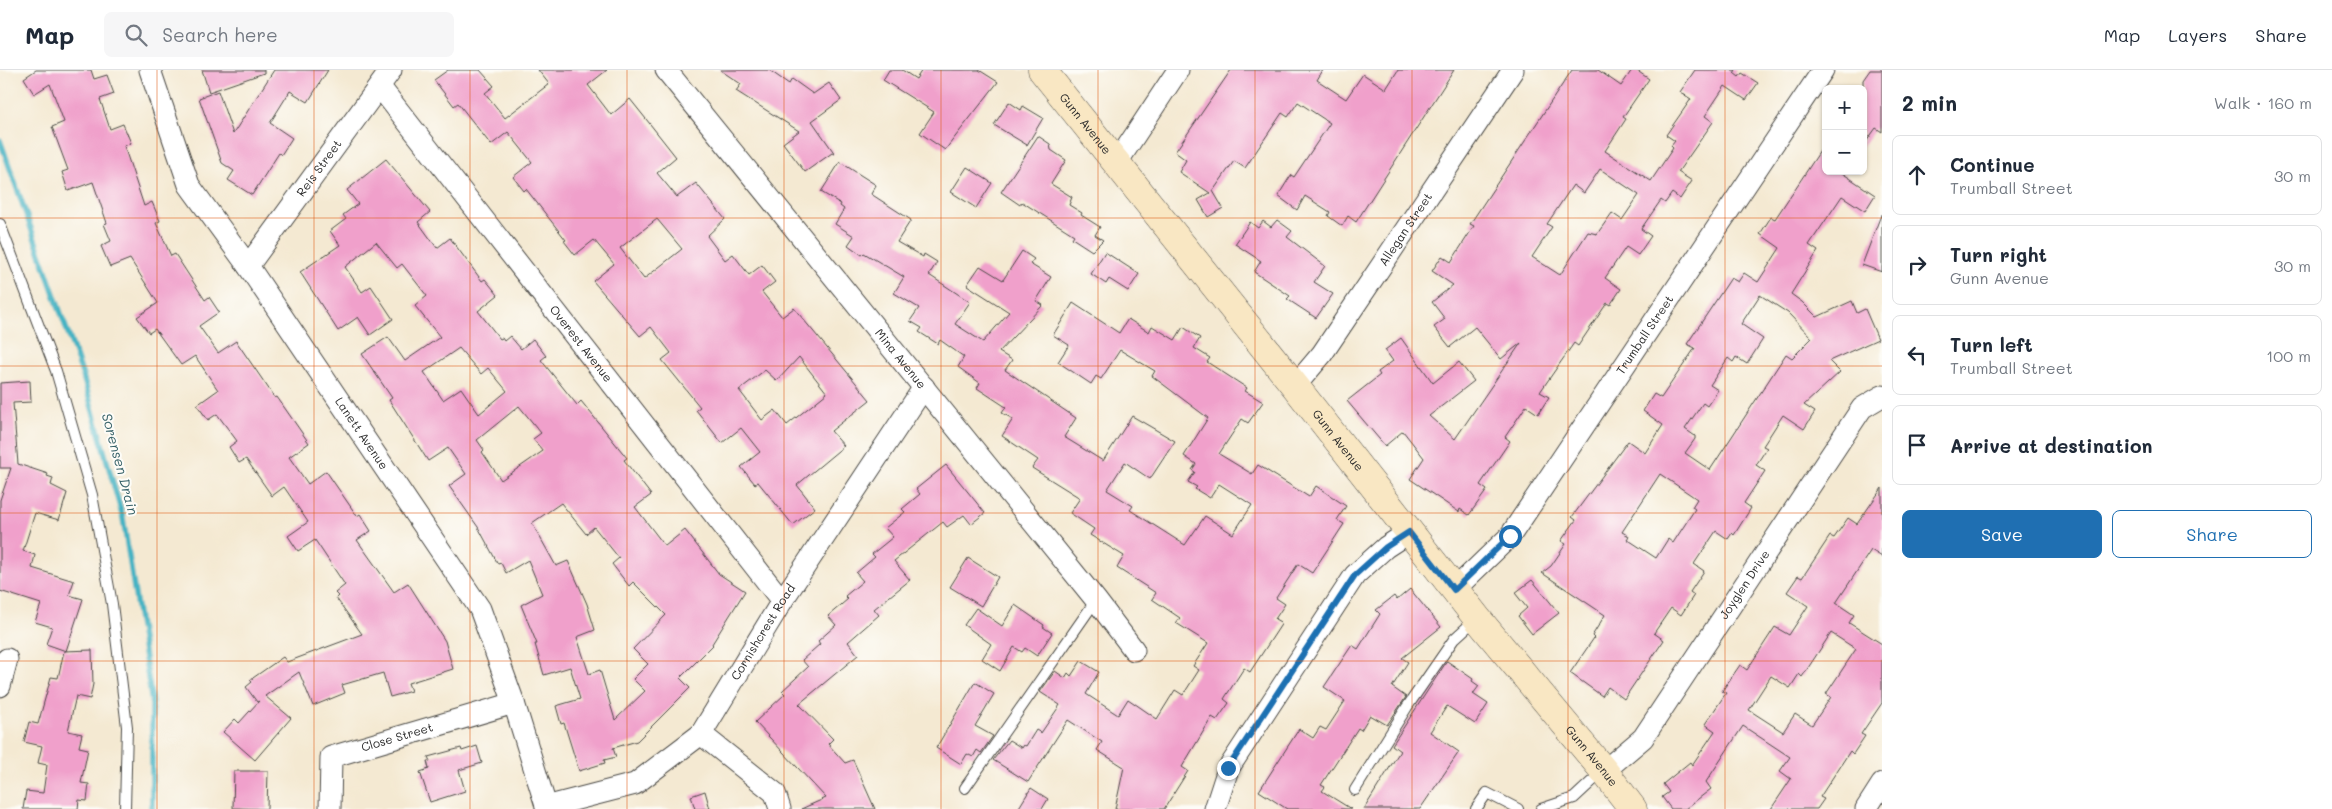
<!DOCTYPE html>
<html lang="en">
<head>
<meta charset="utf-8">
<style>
  :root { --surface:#fff; --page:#f6f6f7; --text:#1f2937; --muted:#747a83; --line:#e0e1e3; --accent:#1f6fb2 }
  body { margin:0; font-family:Mali,sans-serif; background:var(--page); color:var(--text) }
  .controls { position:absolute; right:15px; top:15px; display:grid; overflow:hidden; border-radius:8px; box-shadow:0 1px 4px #0004 }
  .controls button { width:45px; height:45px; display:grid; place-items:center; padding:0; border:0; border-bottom:1px solid var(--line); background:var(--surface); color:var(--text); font:25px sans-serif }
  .stop { position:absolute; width:15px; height:15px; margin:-11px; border:4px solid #1f6fb2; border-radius:50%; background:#fff }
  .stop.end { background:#1f6fb2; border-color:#fff; box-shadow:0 1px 5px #0008 }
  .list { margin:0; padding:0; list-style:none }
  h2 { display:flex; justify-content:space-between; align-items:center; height:65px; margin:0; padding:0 20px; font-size:21px }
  h2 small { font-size:16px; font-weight:400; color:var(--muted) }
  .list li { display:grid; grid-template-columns:32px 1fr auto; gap:15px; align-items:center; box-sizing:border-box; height:80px; margin:0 10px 10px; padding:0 10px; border:1px solid var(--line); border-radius:8px }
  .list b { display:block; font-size:19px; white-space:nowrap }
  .list p { margin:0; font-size:16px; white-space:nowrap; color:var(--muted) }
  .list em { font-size:16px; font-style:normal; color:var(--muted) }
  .actions { display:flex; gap:10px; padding:15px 20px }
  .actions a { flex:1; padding:11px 0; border:1px solid var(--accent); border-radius:8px; text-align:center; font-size:18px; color:var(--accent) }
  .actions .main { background:var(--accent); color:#fff }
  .icon { flex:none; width:28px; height:28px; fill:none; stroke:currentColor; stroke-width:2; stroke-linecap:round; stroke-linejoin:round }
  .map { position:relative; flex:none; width:1882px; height:739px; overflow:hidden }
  header { display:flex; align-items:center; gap:30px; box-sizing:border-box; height:70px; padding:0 25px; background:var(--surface); border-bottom:1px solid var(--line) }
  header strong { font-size:24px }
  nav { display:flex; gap:28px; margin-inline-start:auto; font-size:18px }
  .search { width:350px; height:45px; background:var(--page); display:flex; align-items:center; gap:12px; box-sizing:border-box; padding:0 18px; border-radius:8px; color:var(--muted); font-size:19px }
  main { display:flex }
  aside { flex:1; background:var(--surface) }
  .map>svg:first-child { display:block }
</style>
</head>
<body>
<header>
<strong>Map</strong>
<div class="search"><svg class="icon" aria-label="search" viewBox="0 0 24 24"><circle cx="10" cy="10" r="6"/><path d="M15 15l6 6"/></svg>Search here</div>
<nav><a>Map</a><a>Layers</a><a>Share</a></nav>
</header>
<main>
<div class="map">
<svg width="1882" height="739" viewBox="0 0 1882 739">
  <rect width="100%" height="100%" fill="#fdfcf7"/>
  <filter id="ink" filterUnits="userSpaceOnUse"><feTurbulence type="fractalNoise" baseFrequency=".02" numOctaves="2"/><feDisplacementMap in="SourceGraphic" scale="10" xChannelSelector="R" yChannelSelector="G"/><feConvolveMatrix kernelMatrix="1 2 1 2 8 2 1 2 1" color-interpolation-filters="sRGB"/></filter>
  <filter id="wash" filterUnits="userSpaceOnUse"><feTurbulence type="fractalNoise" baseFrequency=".0096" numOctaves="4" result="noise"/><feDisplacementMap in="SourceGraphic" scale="20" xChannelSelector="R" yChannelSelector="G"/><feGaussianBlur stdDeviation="1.12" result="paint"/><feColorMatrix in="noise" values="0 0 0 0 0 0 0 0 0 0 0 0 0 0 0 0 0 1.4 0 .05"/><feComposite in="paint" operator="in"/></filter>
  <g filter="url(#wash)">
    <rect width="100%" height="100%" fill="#f4e9d2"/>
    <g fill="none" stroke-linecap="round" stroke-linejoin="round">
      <path stroke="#46b3c3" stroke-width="5.5" d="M0 70 83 306 123 448 152 633V739"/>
    </g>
    <g id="blocks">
      <path fill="#f0a0cb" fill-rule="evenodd" d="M36 0H91L94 9 107 5 114 24 100 29 110 59 123 54 131 73 124 76 144 136 152 132 160 151 156 153 171 186 175 184 205 230 209 227 219 242 199 256 218 283 236 271 275 328 277 327 309 373 289 387 308 414 326 401 357 446 360 444 371 461 357 470 394 522 408 513 445 571 453 599 408 613 411 621 390 627 383 603 342 615 345 623 313 636 299 602 265 626 291 648 255 690 223 662 235 649 239 653 259 631 257 632 246 617 252 612 250 610 283 587 287 592 362 564 336 528 338 526 335 523 345 515 315 470 298 481 288 466 308 452 284 417 272 426 246 389 239 393 229 377 237 371 217 344 208 350 197 335 218 320 195 286 181 295 155 259 149 263 137 247 158 233 130 189 110 197 101 176 111 171 104 154 107 153 93 112 68 121 62 102 68 100 52 57 64 52 50 14 34 24 24 8Z
        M202 0H264V3L209 22Z
        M274 0H328L308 32 290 21 270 53 292 68 281 85 279 83 252 125 228 110 234 101 222 93 199 28 218 21 233 64Z
        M448 0H480L494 16 485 23 505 48 549 14 538 0H607L588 15 611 45 630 29 650 54 676 87 657 103 677 127 696 113 725 149 707 166 725 190 733 184 749 205 762 195 775 212 762 222 782 247 794 238 870 330 831 361 844 376 797 415 815 438 793 455 758 412 755 414 741 397 760 382 741 358 722 373 696 340 700 337 662 290 671 283 651 257 640 266 593 211 614 194 594 170 575 185 564 171 566 170 526 119 524 121 513 107 532 92 508 62 491 75 458 33 454 36 434 10ZM657 149 682 179 644 209 620 178ZM799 287 827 323 787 355 775 340 762 350 739 320 765 300 777 311Z
        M720 0H769L789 14 792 9 813 24 829 13 841 30 812 51 835 84 832 83 805 102 783 73 799 61 736 21 741 14Z
        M889 0H902L916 9 922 0H979L998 12 945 80 920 63 934 42 883 10Z
        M1231 0H1323L1317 10 1346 29 1363 4 1386 19 1398 0H1454L1356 152 1348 146 1342 156 1328 146 1330 142 1305 126 1297 140 1278 126 1291 105 1294 107 1330 53 1298 32 1288 47 1282 43 1245 98 1234 91 1213 121 1223 138 1208 147 1198 130 1210 123 1179 102 1186 90 1175 82Z
        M1572 0H1598L1621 16 1632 0H1636L1649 9 1623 47 1626 49 1605 81 1651 111 1673 78 1671 76 1675 71 1666 65 1691 29 1680 22 1695 0H1736L1734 3 1739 7 1742 3 1758 13 1746 30 1725 16 1705 46 1713 52 1678 102 1692 111 1680 129 1672 123 1665 133 1661 130 1641 159 1651 166 1638 185 1626 177 1605 208 1621 219 1610 235 1607 233 1578 276 1574 273 1540 322 1549 327 1538 344 1526 336 1505 367 1510 371 1480 415 1487 420 1469 445 1460 439 1459 442 1410 409 1424 388 1403 361 1385 376 1347 331 1380 305 1378 302 1393 291 1385 280 1401 268 1433 313 1459 292 1474 311 1429 346 1455 369 1521 273 1501 289 1475 257 1450 277 1434 257 1445 249 1432 232 1453 215 1432 201 1442 186 1451 192 1474 156 1470 154ZM1600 99 1639 125 1622 150 1612 143 1597 164 1588 162 1560 205 1532 187 1552 157 1547 154 1573 115 1584 123Z
        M1870 0H1882V62L1876 58 1863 76V10Z
        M1009 32 1021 40 1023 36 1043 48 1027 75 994 55Z
        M1038 66 1050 74 1051 80 1066 90 1051 114 1072 127 1069 135 1082 143 1081 145 1100 157 1095 165 1103 170 1092 181 1072 168 1074 165 1022 132 1020 135 1001 122Z
        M1826 72V101H1839L1875 125 1865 141 1842 126 1809 175 1818 181 1791 224 1802 232 1817 247 1852 231 1857 243 1865 239 1878 269 1829 291 1840 302 1804 335 1815 342 1804 359 1783 345 1763 376 1767 378 1756 395 1765 401 1744 433 1751 438 1734 465 1732 463 1728 469 1716 461 1694 494 1704 501 1690 522 1694 525 1681 545 1671 538 1654 563 1664 570 1624 629 1608 617 1602 626 1570 603 1594 568 1592 566 1605 545 1542 503 1551 496 1566 474 1561 471 1576 450 1572 447 1628 371 1645 383 1663 355 1643 341 1654 324 1661 328 1695 278 1687 274 1731 208 1738 212 1744 203 1758 212 1780 178 1760 164 1771 147 1775 149ZM1760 225 1788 243 1812 268 1792 288 1786 284 1710 400 1685 383 1695 369V366L1685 359 1703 333 1707 336 1718 320 1710 315 1728 288 1733 292 1736 287 1747 294 1763 269 1741 254ZM1660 404 1697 429 1692 437 1695 439 1673 473 1668 469 1656 488 1627 469 1629 466 1622 462Z
        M386 89 430 142 418 152 437 178 450 168 482 211 485 209 498 225 478 241 500 269 502 268 504 271 510 266 521 279 533 269 546 286 541 290 577 335 581 331 627 388 624 390 651 425 635 437 665 476 685 460 719 504 745 521 712 574 713 575 680 608 690 618 637 671 613 678 616 687 604 690 605 693 579 701 564 653 561 654 556 636 580 629 570 597 544 605 535 574H537L521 535 542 524 528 490 506 503 501 493 498 494 478 457 449 416 466 404 448 378 428 391 389 330 392 328 362 284 388 267 405 291 440 267 415 236 427 226 402 194 397 198 376 172 345 197 362 222 371 216 393 249 370 265 358 247 338 261 300 202 340 175 330 161 346 149 343 145 358 134 347 120ZM459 278 481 304 488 298 507 321 479 344 461 318 443 330 424 302ZM519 336 541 363 533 369 543 381 501 410 482 382 484 380 477 370ZM561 433 586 464 594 457 619 488 612 494 629 516 633 512 666 545 633 579 648 594 633 609 645 621 615 650 600 600 589 604 577 567 595 560 587 534 568 491 556 496 532 453Z
        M840 92 876 115 871 124 911 150 897 172 923 187 924 184 937 192 929 205 970 232 955 254 983 272 1009 242 967 215 980 196 1003 210 1022 181 1034 189 1030 194 1051 207 1036 231 1043 235 999 282 1012 290 1005 300 1076 348 1064 367 1103 391 1132 346 1175 371 1150 409 1125 392 1107 420 1133 436 1130 440 1185 475 1205 446 1233 464 1252 435 1219 414 1210 428 1195 419 1197 417 1188 412 1195 402 1192 400 1196 394 1184 386 1208 348 1152 306 1155 301 1120 280 1101 309 1096 306 1091 314 1058 292 1069 275 1053 265 1073 233 1119 263 1128 249 1149 262 1152 256 1175 270 1183 257 1200 268 1194 278 1210 288 1207 292 1247 318 1245 321 1263 332 1248 353 1242 349 1219 384 1252 404 1258 395 1309 427 1316 416 1346 436 1337 450 1344 454 1312 503 1298 494 1276 528 1285 534 1275 549 1282 553 1250 602 1244 598 1224 629 1229 633 1217 650 1212 647 1182 697 1188 701 1164 739H1115L1124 697 1097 680 1102 672 1068 650 1028 712 993 690 1009 670 1022 678 1024 675 1026 676 1036 660 1041 663 1060 635 1040 622 1055 601 1065 608 1068 603 1071 606 1081 591 1099 602 1086 624 1118 645 1128 629 1157 649 1175 620 1183 625 1199 600 1193 596 1208 573 1176 553 1180 548 1152 529 1156 523 1117 498 1124 486 1090 465 1094 459 1070 443 1080 428 1032 398 1038 390 1002 366 1013 349 1002 343 1006 337 977 318 980 313 958 297 964 287 940 270 938 274 919 262 922 258 910 251 919 238 894 223 904 207 864 183 862 185 848 175 854 166 835 154 844 139 840 136 841 134 821 122Z
        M967 97 992 113 976 138 951 122Z
        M1881 145H1882V202L1862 195Z
        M1277 150 1292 161 1287 167 1325 196 1314 212 1333 224 1316 248 1287 229 1290 226 1254 202 1261 191 1235 174 1250 152 1258 158 1263 151 1271 157Z
        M1105 182 1139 204 1128 221 1109 209 1106 214 1091 204Z
        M30 311 31 332 13 333 18 394 48 404 47 406 53 408 51 415 67 423 59 450 35 443 23 481 35 485 32 498 74 511 69 525 83 529 66 581 46 574 52 557 35 552 41 534 0 521V430L11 398H0V313Z
        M946 395 985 443 971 454 964 445 947 457 943 452 894 491 910 510 874 539 879 545 848 572 858 585 799 634 833 669 828 674 845 693 853 690 875 739H801L826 728 755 652 785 624 782 621 808 597 802 590 820 574 818 571 836 555 828 546 848 529 845 526 863 511 856 503 875 487 872 484 893 467 885 458 905 442 902 439 920 424 916 419Z
        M1882 418V487L1871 480 1836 533 1854 545 1849 553 1882 574V633L1861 664 1865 666 1853 684 1850 681 1820 727 1824 729 1817 739H1771L1791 709 1780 701 1790 687 1743 656 1706 712 1711 719 1685 739H1671L1662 727 1669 722 1663 714 1690 692 1692 695 1715 661 1705 654 1726 623 1722 621 1740 595 1747 600 1775 557 1789 565 1808 536 1787 522 1798 506 1802 508 1830 466 1834 468 1848 448 1857 454ZM1831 563 1856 579 1826 624 1831 627 1812 655 1795 644 1783 662 1749 640 1771 606 1790 618 1799 604 1802 607Z
        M968 488 998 507 981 536 950 517Z
        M1532 510 1559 543 1532 564 1518 546 1527 538 1515 523Z
        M1410 519 1441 557 1402 588 1408 592 1392 617 1406 627 1387 655 1370 645 1361 660 1358 658 1321 715 1325 717 1322 721 1351 739H1287L1259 721 1299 659 1313 668 1320 657 1326 660 1345 631 1324 617 1352 575 1358 579 1380 544 1376 540 1394 526 1397 530Z
        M1015 535 1044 555 1043 557 1052 563 1037 586 1025 578 1022 582 1014 577 1000 601 982 589 991 574 964 555 976 538 1002 556Z
        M92 580 93 614 90 629 76 626 68 661 82 664 79 677 88 679 81 713 89 714 87 731 79 730 78 739H23L26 721 43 723 47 695 38 693 42 676 24 672 29 652 38 654 51 607 58 608 64 581Z
        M1447 591 1473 609 1472 611 1479 616 1473 624 1488 634 1475 654 1447 636 1430 662 1459 682 1420 739H1364L1400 681 1392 675Z
        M975 612 994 624 975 656 993 666 981 683 977 680 973 687 967 684 961 694 936 678Z
        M477 676 482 693 459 700 465 721 430 732 420 702 429 699 427 691H430L428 687 461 678 462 681Z
        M234 701H268L267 739 233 738Z
        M1031 718 1048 729 1042 739H1018Z
        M705 721 710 739H695L691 726Z"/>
    </g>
  </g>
  <g filter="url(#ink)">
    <use href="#blocks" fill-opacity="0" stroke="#494844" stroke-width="1"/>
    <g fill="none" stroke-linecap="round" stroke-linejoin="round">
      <defs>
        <path id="lane" d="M0 154 56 301 92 425 112 534 127 657 125 739
          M965 718 1096 530
          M1355 720 1407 637 1454 569 1476 549
          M1476 739 1487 723 1518 739
          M1541 739 1574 728 1603 701"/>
        <g id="street">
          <path id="s1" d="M150 0 189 115 248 196 480 539 514 633 547 739"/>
          <path id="s2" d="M666 0 1096 530 1134 580"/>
          <path id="s3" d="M380 17 782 531"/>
          <path d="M1116 94 1178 0"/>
          <path id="s4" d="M248 196 391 0"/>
          <path id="s5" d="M1295 316 1322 284 1513 0"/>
          <path id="s6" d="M1454 520 1510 466 1823 0"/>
          <path d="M0 616 7 589"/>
          <path d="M701 664 775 723 780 739"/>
          <path id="s7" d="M1604 701 1643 668 1862 338 1882 326"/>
          <path id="s8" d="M546 737 635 714 701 664 782 531 924 317"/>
          <path id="s9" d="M330 739 331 687 514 633"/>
          <path d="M1215 739 1228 699 1355 505 1386 477 1409 462"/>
          <path d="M1866 739 1882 714"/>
        </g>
        <g id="secondary">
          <path id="s10" d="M1042 0 1295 316 1477 548 1604 701 1633 739"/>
        </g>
      </defs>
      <use href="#lane" stroke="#494844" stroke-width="12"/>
      <use href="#street" stroke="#494844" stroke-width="23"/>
      <use href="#secondary" stroke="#494844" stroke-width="29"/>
      <use href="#lane" stroke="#fff" stroke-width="10"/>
      <use href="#street" stroke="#fff" stroke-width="21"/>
      <use href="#secondary" stroke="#f9e7c3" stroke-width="28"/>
    </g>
  </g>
  <g fill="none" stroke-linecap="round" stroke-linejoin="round" filter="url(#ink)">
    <path stroke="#1f6fb2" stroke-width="6" d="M1228 698 1355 505 1386 477 1409 462 1454 520 1510 466"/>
  </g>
  <path fill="none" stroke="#df570e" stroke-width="1" stroke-opacity="0.55" d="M157 0V739M314 0V739M470 0V739M627 0V739M784 0V739M941 0V739M1098 0V739M1255 0V739M1412 0V739M1568 0V739M1725 0V739M0 148H1882M0 296H1882M0 443H1882M0 591H1882"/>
  <g text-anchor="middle" stroke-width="4" stroke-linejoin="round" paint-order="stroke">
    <g font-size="12" fill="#2b2b2b" stroke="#fdfcf7">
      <text dy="4" stroke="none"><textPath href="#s10" startOffset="69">Gunn Avenue</textPath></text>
      <text dy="4" stroke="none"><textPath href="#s4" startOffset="121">Reis Street</textPath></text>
      <text dy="4" stroke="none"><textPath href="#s5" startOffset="192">Allegan Street</textPath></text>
      <text dy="4" stroke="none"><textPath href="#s6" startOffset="320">Trumball Street</textPath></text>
      <text dy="4" stroke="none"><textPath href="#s3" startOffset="326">Overest Avenue</textPath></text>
      <text dy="4" stroke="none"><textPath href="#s2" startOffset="372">Mina Avenue</textPath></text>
      <text dy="4" stroke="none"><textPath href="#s1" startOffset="424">Lanett Avenue</textPath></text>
      <text dy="4" stroke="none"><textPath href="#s10" startOffset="474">Gunn Avenue</textPath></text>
      <text dy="4" stroke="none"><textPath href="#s7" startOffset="235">Joyglen Drive</textPath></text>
      <text dy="4" stroke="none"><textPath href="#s8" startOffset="294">Cornishcrest Road</textPath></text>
      <text dy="4" stroke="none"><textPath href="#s9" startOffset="121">Close Street</textPath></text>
      <text dy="4" stroke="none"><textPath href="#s10" startOffset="879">Gunn Avenue</textPath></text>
    </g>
    <g font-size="14" font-style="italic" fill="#366168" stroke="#fdfcf7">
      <text transform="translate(120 394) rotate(75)" y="5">Sorensen Drain</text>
    </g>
  </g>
</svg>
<div class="controls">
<button>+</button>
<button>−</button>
</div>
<div class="stop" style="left:1510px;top:466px"></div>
<div class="stop end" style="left:1228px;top:698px"></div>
</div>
<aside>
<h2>2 min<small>Walk · 160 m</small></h2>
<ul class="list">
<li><svg class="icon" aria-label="ahead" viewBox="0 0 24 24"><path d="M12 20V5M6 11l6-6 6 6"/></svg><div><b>Continue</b><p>Trumball Street</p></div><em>30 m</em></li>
<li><svg class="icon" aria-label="right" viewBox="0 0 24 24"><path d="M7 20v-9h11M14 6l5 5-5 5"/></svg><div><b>Turn right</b><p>Gunn Avenue</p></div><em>30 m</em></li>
<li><svg class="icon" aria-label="left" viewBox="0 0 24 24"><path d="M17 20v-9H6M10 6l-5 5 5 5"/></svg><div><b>Turn left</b><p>Trumball Street</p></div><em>100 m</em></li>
<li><svg class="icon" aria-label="arrive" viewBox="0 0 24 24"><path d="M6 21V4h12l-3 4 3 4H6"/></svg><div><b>Arrive at destination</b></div></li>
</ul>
<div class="actions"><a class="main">Save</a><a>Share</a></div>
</aside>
</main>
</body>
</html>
